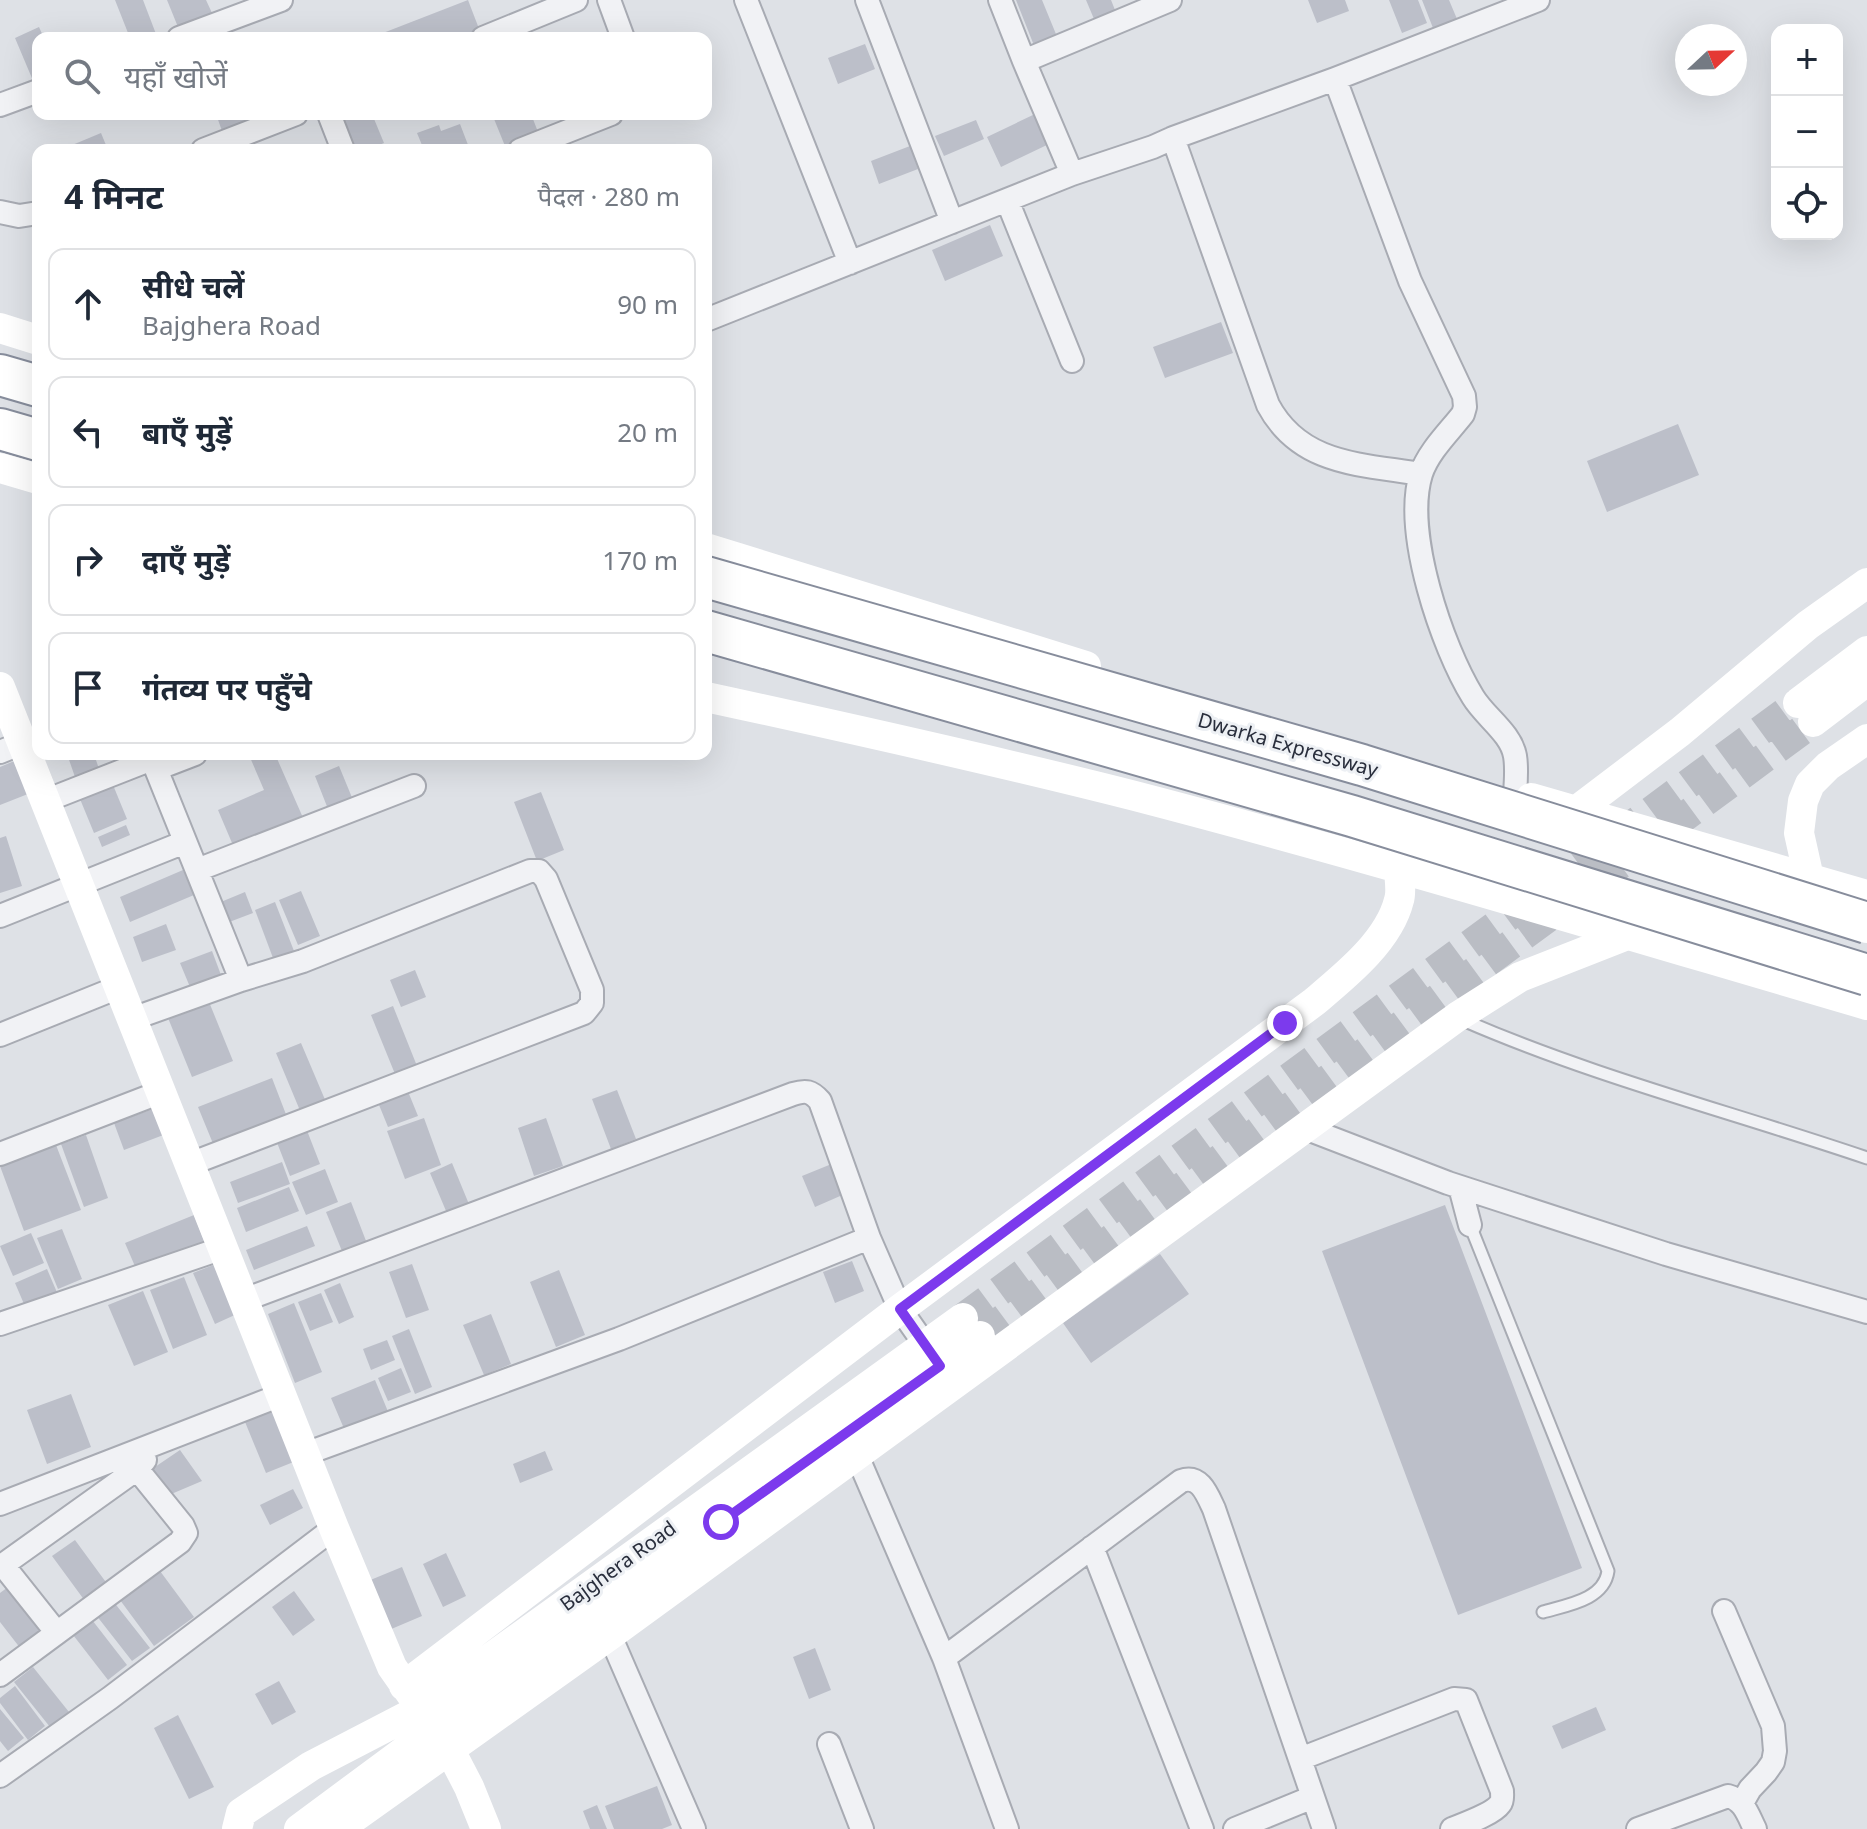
<!DOCTYPE html>
<html lang="hi">
<head>
<meta charset="utf-8">
<style>
  :root { --surface:#fff; --page:#f2f2f3; --text:#1f2937; --muted:#747a83; --line:#e0e1e3 }
  body { margin:0; font-family:"Noto Sans","Noto Sans Devanagari",sans-serif; background:var(--page); color:var(--text) }
  .controls { position:absolute; right:24px; top:24px; display:grid; overflow:hidden; border-radius:16px; box-shadow:0 8px 32px #0002 }
  .controls button { width:72px; height:72px; display:grid; place-items:center; padding:0; border:0; border-bottom:2px solid var(--line); background:var(--surface); color:var(--text); font:40px sans-serif }
  .compass { position:absolute; left:1675px; top:24px; width:72px; height:72px; border-radius:50%; background:var(--surface); box-shadow:0 8px 32px #0002; rotate:68deg }
  .stop { position:absolute; width:24px; height:24px; margin:-18px; border:6px solid #7c3aed; border-radius:50%; background:#fff }
  .stop.end { background:#7c3aed; border-color:#fff; box-shadow:0 2px 8px #0008 }
  .list { margin:0; padding:0; list-style:none }
  h2 { display:flex; justify-content:space-between; align-items:center; height:104px; margin:0; padding:0 32px; font-size:34px }
  h2 small { font-size:26px; font-weight:400; color:var(--muted) }
  .list li { display:grid; grid-template-columns:52px 1fr auto; gap:24px; align-items:center; box-sizing:border-box; height:112px; margin:0 16px 16px; padding:0 16px; border:2px solid var(--line); border-radius:16px }
  .list b { display:block; font-size:30px; white-space:nowrap }
  .list p { margin:0; font-size:26px; white-space:nowrap; color:var(--muted) }
  .list em { font-size:26px; font-style:normal; color:var(--muted) }
  .icon { flex:none; width:44px; height:44px; fill:none; stroke:currentColor; stroke-width:2; stroke-linecap:round; stroke-linejoin:round }
  .map { position:relative; flex:none; width:1867px; height:1829px; overflow:hidden }
  .search { position:absolute; background:var(--surface); box-shadow:0 8px 32px #0002; left:32px; top:32px; width:680px; height:88px; display:flex; align-items:center; gap:20px; box-sizing:border-box; padding:0 28px; border-radius:16px; color:var(--muted); font-size:30px }
  .panel { position:absolute; background:var(--surface); box-shadow:0 8px 32px #0002; left:32px; top:144px; width:680px; height:616px; border-radius:16px }
  .map>svg:first-child { display:block }
</style>
</head>
<body>
<div class="map">
<svg width="1867" height="1829" viewBox="0 0 1867 1829">
  <rect width="100%" height="100%" fill="#dee1e6"/>
  <path fill="#bcbfc9" d="M115 0H143L156 34 145 38H130Z
    M167 0H206L212 13 178 27Z
    M468 0 481 34 472 38H385L383 33Z
    M1016 0H1042L1058 39 1035 48Z
    M1086 0H1111L1115 10 1094 19Z
    M1308 0H1345L1349 11 1317 23Z
    M1389 0H1418L1427 23 1402 33Z
    M1422 0H1449L1457 19 1433 28Z
    M39 27 44 38H38V81L34 83 15 38Z
    M865 44 875 69 838 84 828 58Z
    M216 114H264L222 131Z
    M357 114H372L384 143 367 150H356L343 120Z
    M492 114H531L538 132 505 146Z
    M1035 114 1049 144 1001 167 987 137Z
    M976 120 984 139 944 156 935 136Z
    M460 124 470 150H424L417 133 439 125 441 131Z
    M101 133 108 150H66L65 148Z
    M910 146 918 169 879 184 871 161Z
    M990 225 1003 256 945 281 932 250Z
    M1221 322 1233 353 1165 378 1153 347Z
    M1678 424 1699 475 1607 512 1587 461Z
    M67 754H94L99 769 75 777Z
    M252 754H275L304 820 235 850 218 810 264 790 249 755Z
    M19 759 33 792 0 805V767Z
    M339 766 353 800 328 809 315 776Z
    M113 785 127 819 94 833 80 799Z
    M541 792 564 850 537 861 514 802Z
    M126 825 130 835 102 847 98 837Z
    M6 836 22 886 0 893V838Z
    M183 870 194 895 130 922 120 897Z
    M301 891 320 936 298 945 279 900Z
    M245 892 253 913 224 924 216 904Z
    M275 902 294 951 273 958 255 910Z
    M166 924 176 950 142 962 133 937Z
    M212 951 221 975 190 987 180 963Z
    M415 970 426 997 401 1007 390 980Z
    M207 997 233 1061 192 1077 166 1013Z
    M393 1006 417 1066 395 1074 371 1015Z
    M301 1043 326 1102 301 1113 276 1053Z
    M272 1078 287 1117 214 1146 198 1107Z
    M407 1089 418 1116 388 1127 377 1100Z
    M617 1090 636 1139 611 1149 592 1099Z
    M156 1108 166 1134 124 1150 114 1123Z
    M424 1118 441 1165 405 1179 387 1131Z
    M546 1118 563 1166 534 1176 518 1128Z
    M306 1128 320 1164 290 1176 276 1140Z
    M86 1135 108 1198 84 1207 61 1144Z
    M56 1145 81 1210 24 1231 0 1166Z
    M282 1162 290 1184 238 1203 230 1182Z
    M452 1163 471 1209 449 1218 430 1173Z
    M834 1163 847 1193 815 1207 802 1176Z
    M325 1169 338 1202 306 1215 292 1182Z
    M289 1187 299 1211 246 1232 237 1208Z
    M351 1202 368 1246 344 1256 326 1212Z
    M1445 1205 1582 1568 1458 1615 1322 1251Z
    M194 1215 205 1243 137 1271 125 1243Z
    M307 1226 315 1246 254 1270 246 1250Z
    M62 1229 82 1279 58 1289 37 1238Z
    M31 1233 44 1263 13 1276 0 1246Z
    M1160 1254 1189 1294 1091 1363 1063 1323Z
    M852 1261 864 1291 835 1303 823 1272Z
    M216 1264 237 1314 215 1324 193 1273Z
    M412 1264 429 1310 406 1318 389 1272Z
    M47 1269 59 1297 27 1311 15 1283Z
    M559 1270 585 1335 556 1347 530 1282Z
    M184 1277 207 1335 173 1349 150 1290Z
    M340 1283 354 1317 339 1324 324 1290Z
    M143 1291 168 1352 134 1366 108 1305Z
    M321 1293 333 1322 310 1331 298 1302Z
    M294 1303 322 1372 295 1383 268 1314Z
    M491 1314 511 1364 484 1375 463 1325Z
    M409 1329 432 1387 415 1394 392 1336Z
    M387 1340 395 1360 371 1370 363 1349Z
    M401 1368 411 1392 388 1401 378 1378Z
    M375 1380 389 1414 345 1431 331 1398Z
    M71 1394 91 1447 47 1464 27 1410Z
    M277 1403 301 1459 266 1473 243 1417Z
    M180 1450 202 1481 169 1495 152 1469Z
    M545 1451 553 1470 520 1483 513 1464Z
    M293 1489 303 1508 270 1525 260 1505Z
    M75 1540 108 1585 85 1601 52 1556Z
    M446 1553 466 1596 443 1607 423 1564Z
    M402 1567 422 1616 389 1630 368 1581Z
    M160 1571 194 1617 154 1646 120 1600Z
    M8 1587 46 1635 24 1653 0 1622V1593Z
    M294 1591 315 1620 293 1636 272 1607Z
    M113 1601 150 1648 132 1661 96 1615Z
    M89 1616 127 1665 108 1680 70 1631Z
    M815 1648 831 1690 809 1699 793 1657Z
    M33 1667 69 1712 50 1727 14 1682Z
    M279 1681 296 1712 272 1725 255 1694Z
    M15 1686 45 1726 28 1740 0 1703V1698Z
    M1596 1707 1606 1730 1562 1749 1552 1726Z
    M0 1709 24 1738 8 1751 0 1741Z
    M178 1715 214 1787 189 1799 154 1728Z
    M657 1786 672 1825 662 1829H614L605 1806Z
    M597 1805 607 1829H590L583 1811Z"/>
  <g fill="none" stroke-linecap="round" stroke-linejoin="round">
    <path stroke="#babdc4" stroke-width="30" stroke-dasharray="30 15" stroke-linecap="butt" d="M963 1318 1798 703
      M980 1336 1813 722"/>
    <defs>
      <path id="lane" d="M1463 1020C1594 1077 1732 1112 1867 1158
        M1470 1225 1608 1571C1604 1600 1567 1605 1543 1612"/>
      <path id="street" d="M609 0 623 38
        M746 0 850 263
        M867 0 952 222
        M1000 0 1024 61 1072 174
        M179 38 281 0
        M483 38 576 0
        M1024 61 1170 0
        M1335 79 1410 281 1464 396 1465 407 1463 414C1449 432 1428 452 1421 474 1403 532 1442 647 1473 697 1485 717 1511 733 1515 756 1517 768 1516 781 1515 793
        M0 105 38 91
        M329 114 343 150
        M1173 138 1268 405C1300 465 1360 464 1421 474
        M203 150 296 114
        M520 150 611 114
        M1007 200 1072 361
        M0 212 19 216 38 213
        M706 320 1072 174 1153 147 1173 138 1335 79 1538 0
        M0 752 22 743
        M150 754 241 980
        M156 769 195 754
        M45 801 152 759
        M197 870 414 786
        M0 916 185 842
        M132 1019 241 980 303 961 530 871H539L546 879 592 990V1003L584 1013 190 1164
        M0 1035 119 987
        M1305 1128 1448 1183 1666 1254 1867 1312
        M0 1154 161 1092
        M1460 1187 1470 1225
        M244 1300 793 1094C806 1090 811 1091 820 1101L869 1238 900 1309 933 1356
        M0 1324 223 1248
        M852 1444 944 1658 1007 1829
        M305 1454 619 1339 869 1238
        M0 1504 281 1395
        M1092 1547 1202 1829
        M3 1565 57 1633
        M0 1567 137 1469 145 1460
        M1724 1611 1773 1726 1775 1751 1773 1762 1766 1772 1750 1789 1742 1803
        M605 1624 694 1829
        M944 1658 1181 1481C1200 1474 1207 1494 1214 1509L1324 1829
        M0 1675 180 1542 186 1533 183 1526 137 1469
        M829 1744 862 1829
        M1300 1759 1454 1699 1466 1700 1502 1791C1502 1796 1503 1800 1500 1804 1493 1814 1464 1824 1452 1829
        M0 1776 110 1698 334 1528
        M1235 1829 1313 1797
        M1638 1829 1728 1796C1744 1800 1748 1815 1755 1829"/>
      <path id="highway" d="M0 375 38 386
        M0 429 38 440"/>
    </defs>
    <use href="#lane" stroke="#a8abb3" stroke-width="15"/>
    <use href="#street" stroke="#a8abb3" stroke-width="26"/>
    <use href="#highway" stroke="#878d9c" stroke-width="44"/>
    <use href="#lane" stroke="#f1f2f5" stroke-width="11"/>
    <use href="#street" stroke="#f1f2f5" stroke-width="22"/>
    <path stroke="#fff" stroke-width="30" d="M0 328 38 340
      M0 468 38 479
      M706 548 1086 666
      M0 687 334 1528 392 1667 420 1707
      M706 697C849 728 993 760 1135 796 1381 860 1624 934 1867 1005
      M1798 703 1867 651
      M1813 722 1867 681
      M1531 798 1867 895
      M1576 811 1680 732 1808 625 1867 583
      M1809 878 1799 833 1803 801 1810 784 1828 766 1867 739
      M404 1686 900 1309 1314 1002C1345 976 1389 941 1399 900 1402 891 1399 878 1399 868
      M428 1703 963 1318
      M443 1720 980 1336
      M441 1733 469 1787 486 1829
      M237 1829 241 1813 311 1766 417 1711
      M299 1829 434 1729
      M338 1829 610 1635 1457 1017 1520 977 1627 935"/>
    <use href="#highway" stroke="#fff" stroke-width="40"/>
    <defs>
      <path id="highway-bridge" d="M706 577 1362 765 1867 923
        M706 631 1352 816 1867 975"/>
    </defs>
    <use href="#highway-bridge" stroke="#878d9c" stroke-width="44" stroke-linecap="butt"/>
    <use href="#highway-bridge" stroke="#fff" stroke-width="40"/>
  </g>
  <g fill="none" stroke-linecap="round" stroke-linejoin="round">
    <path stroke="#7c3aed" stroke-width="10" d="M721 1522 940 1366 900 1309 1285 1023"/>
  </g>
  <g text-anchor="middle" stroke-width="6" stroke-linejoin="round" paint-order="stroke">
    <g font-size="20" fill="#292e3c" stroke="#edf0f4">
      <text transform="translate(1288 745) rotate(16)" y="7">Dwarka Expressway</text>
      <text transform="translate(618 1566) rotate(-36)" y="7">Bajghera Road</text>
    </g>
  </g>
</svg>
<div class="controls">
<button>+</button>
<button>−</button>
<button><svg class="icon" aria-label="locate" viewBox="0 0 24 24"><circle cx="12" cy="12" r="6"/><path d="M12 2v4M12 18v4M2 12h4M18 12h4"/></svg></button>
</div>
<svg class="compass" viewBox="-18 -18 36 36"><path d="M0-13l5 13h-10z" fill="#e53935"/><path d="M0 13l5-13h-10z" fill="#747a83"/></svg>
<div class="stop" style="left:721px;top:1522px"></div>
<div class="stop end" style="left:1285px;top:1023px"></div>
<div class="search"><svg class="icon" aria-label="search" viewBox="0 0 24 24"><circle cx="10" cy="10" r="6"/><path d="M15 15l6 6"/></svg>यहाँ खोजें</div>
<section class="panel">
<h2>4 मिनट<small>पैदल · 280 m</small></h2>
<ul class="list">
<li><svg class="icon" aria-label="ahead" viewBox="0 0 24 24"><path d="M12 20V5M6 11l6-6 6 6"/></svg><div><b>सीधे चलें</b><p>Bajghera Road</p></div><em>90 m</em></li>
<li><svg class="icon" aria-label="left" viewBox="0 0 24 24"><path d="M17 20v-9H6M10 6l-5 5 5 5"/></svg><div><b>बाएँ मुड़ें</b></div><em>20 m</em></li>
<li><svg class="icon" aria-label="right" viewBox="0 0 24 24"><path d="M7 20v-9h11M14 6l5 5-5 5"/></svg><div><b>दाएँ मुड़ें</b></div><em>170 m</em></li>
<li><svg class="icon" aria-label="arrive" viewBox="0 0 24 24"><path d="M6 21V4h12l-3 4 3 4H6"/></svg><div><b>गंतव्य पर पहुँचे</b></div></li>
</ul>
</section>
</div>
</body>
</html>
